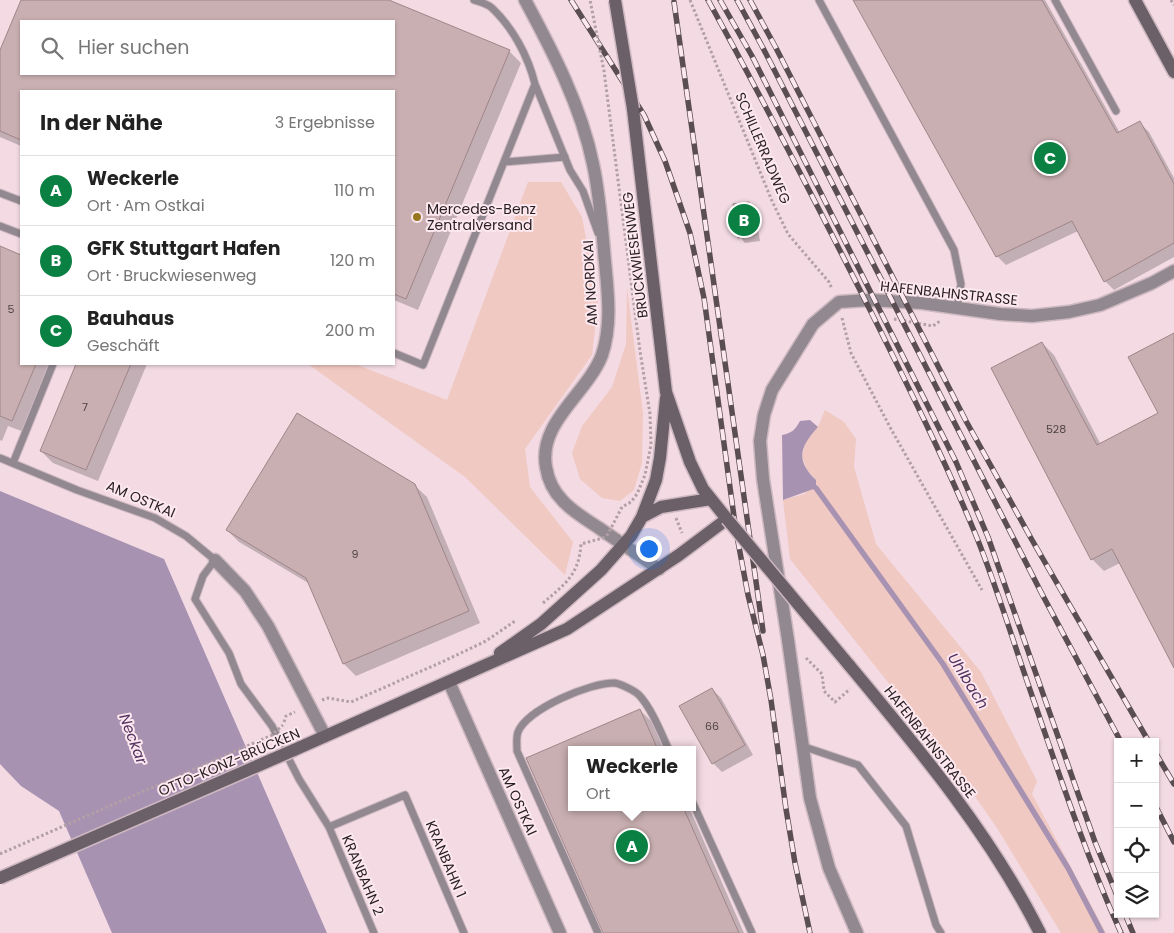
<!DOCTYPE html>
<html lang="de">
<head>
<meta charset="utf-8">
<style>
  :root { --surface:#fff; --page:#f6f6f6; --text:#222; --muted:#767676; --line:#e0e0e0; --accent:#0b8043 }
  body { margin:0; font-family:Poppins,sans-serif; background:var(--page); color:var(--text) }
  .controls { position:absolute; right:15px; bottom:15px; display:grid; overflow:hidden; border-radius:0px; box-shadow:0 1px 4px #0004 }
  .controls button { width:45px; height:45px; display:grid; place-items:center; padding:0; border:0; border-bottom:1px solid var(--line); background:var(--surface); color:var(--text); font:25px sans-serif }
  .you { position:absolute; left:648px; top:548px; width:18px; height:18px; margin:-12px; border:4px solid #fff; border-radius:50%; background:#1a73e8; box-shadow:0 0 0 8px #1a73e833 }
  .badge { display:grid; place-items:center; width:32px; height:32px; border-radius:50%; background:var(--accent); color:#fff; font-size:16px; font-weight:700 }
  .pin { position:absolute; translate:-50% -50%; border:2px solid #fff; box-shadow:0 1px 5px #0006 }
  .popup { position:absolute; left:568px; top:746px; width:128px; height:65px; box-sizing:border-box; display:grid; place-content:center; border-radius:0px; background:var(--surface); filter:drop-shadow(0 1px 4px #0005); font-size:16px; white-space:nowrap; color:var(--muted) }
  .popup b { font-size:19px; color:var(--text) }
  .popup::after { content:''; position:absolute; left:50%; top:100%; margin-left:-10px; border:10px solid transparent; border-top-color:var(--surface) }
  .list { margin:0; padding:0; list-style:none }
  h2 { display:flex; justify-content:space-between; align-items:center; height:65px; margin:0; padding:0 20px; font-size:21px }
  h2 small { font-size:16px; font-weight:400; color:var(--muted) }
  .list li { display:grid; grid-template-columns:32px 1fr auto; gap:15px; align-items:center; box-sizing:border-box; height:70px; padding:0 20px; border-top:1px solid var(--line) }
  .list b { display:block; font-size:19px; white-space:nowrap }
  .list p { margin:0; font-size:16px; white-space:nowrap; color:var(--muted) }
  .list em { font-size:16px; font-style:normal; color:var(--muted) }
  .icon { flex:none; width:28px; height:28px; fill:none; stroke:currentColor; stroke-width:2; stroke-linecap:round; stroke-linejoin:round }
  .map { position:relative; flex:none; width:1174px; height:933px; overflow:hidden }
  .search { position:absolute; background:var(--surface); box-shadow:0 1px 4px #0004; left:20px; top:20px; width:375px; height:55px; display:flex; align-items:center; gap:12px; box-sizing:border-box; padding:0 18px; border-radius:0px; color:var(--muted); font-size:19px }
  .panel { position:absolute; background:var(--surface); box-shadow:0 1px 4px #0004; left:20px; top:90px; width:375px; height:275px; border-radius:0px }
  .map>svg:first-child { display:block }
</style>
</head>
<body>
<div class="map">
<svg width="1174" height="933" viewBox="0 0 1174 933">
  <rect width="100%" height="100%" fill="#f3dae3"/>
  <path fill="#f0c9c2" d="M528 182H561L582 217 598 302 592 355 525 449 530 487 573 542 565 575 465 477 308 364H355L447 400Z
    M627 288 643 413 642 463 634 490 620 501 602 498 580 479 572 453 582 426 612 387 626 344Z
    M825 410 844 422 856 439 854 467 876 544 981 672 1037 781 1032 794 1106 933H1061L997 828 949 759 790 559 783 500 804 494 816 480 807 470 802 457 806 441 818 427Z"/>
  <path fill="#a892b2" d="M810 420 818 427C800 447 795 460 816 480V488L783 500 782 435C792 433 795 430 800 421Z
    M0 491 164 559 327 933H112L59 811 21 786 0 764Z"/>
  <path fill="#0003" fill-rule="evenodd" d="M22 0H386L509 51 521 63 418 310 394 300V91H21V146L0 137V54ZM21 21H394V74H21Z
    M854 0H1045L1120 133 1140 123 1149 132 1174 178V257L1114 290 1105 281 1078 231 1006 265 997 256Z
    M749 203 755 209 760 241 745 243 740 237Z
    M0 247 21 256V364H52L24 432 8 426 2 441 0 440Z
    M1042 343 1054 355 1101 445 1160 414 1174 343V665L1120 563 1104 571 1092 559Z
    M78 364H147L98 481 53 463 41 451Z
    M414 485 427 497 480 623 356 676 344 664 310 584 239 542 227 530Z
    M712 689 721 698 753 755 722 772 713 763 681 707Z
    M640 710 652 722 664 750H572V807H689L744 933H604L528 759Z"/>
  <g fill="none" stroke-linecap="round" stroke-linejoin="round">
    <path stroke="#a892b2" stroke-width="5.5" d="M811 485 816 488 943 664 1068 868 1102 933"/>
  </g>
  <path fill="#c9afb1" stroke="#9f8688" fill-rule="evenodd" d="M21 0H389L510 50 406 299 394 294V91H21V140L0 131V50ZM21 21H394V74H21Z
    M853 0H1042L1117 133 1140 121 1174 184V243L1104 282 1072 221 996 257Z
    M749 202 755 235 738 238 733 204Z
    M0 246 21 255V364H36L12 421 0 416Z
    M1174 333V668L1112 549 1091 560 991 368 1042 342 1097 445 1158 413 1128 357Z
    M76 364H131L86 470 40 451Z
    M297 413 415 484 469 611 343 664 306 578 226 530Z
    M712 688 745 745 712 764 679 706Z
    M640 709 658 750H572V807H683L739 933H603L526 758Z"/>
  <g fill="none" stroke-linecap="round" stroke-linejoin="round">
    <defs>
      <path id="lane" d="M819 0 954 250 961 284 957 308
        M1055 0 1116 111
        M535 84 570 170 583 191 598 233
        M504 162 565 157
        M0 193 21 201
        M0 226 21 234
        M394 353 423 365 535 84C528 56 513 28 492 8 488 4 480 2 474 0
        M0 458 77 490 155 518 186 536 215 560 203 576 195 599 229 653 241 684 272 726 299 779 329 827 405 795 464 933
        M13 463 53 364
        M802 746 858 765 906 826 936 925 941 933
        M692 801 752 933
        M329 827 374 933
        M598 933 517 751C517 745 516 737 518 732 527 709 591 682 615 683 621 684 635 691 639 695 652 709 661 733 669 750"/>
      <path id="street" d="M525 0C553 52 581 106 593 164 600 196 602 229 605 262 608 293 612 325 602 355 587 394 538 422 546 467 548 480 554 492 563 501 573 512 587 520 599 528 619 542 639 555 659 569
        M215 560 245 591 268 626 325 736
        M449 682 560 933
        M857 933 829 868 810 798 788 640 763 479 760 441 764 415 772 390 813 324 839 302 869 300 922 303 1000 314 1032 316 1069 312 1100 305 1152 283 1174 271"/>
      <path id="secondary" d="M1135 0 1174 72
        M642 517 661 507 711 499
        M500 653 541 624 601 570 631 536 642 517 656 480 660 458 666 398
        M849 665C919 749 991 835 1040 933
        M294 750 567 629 679 555 727 519 703 489 690 462 666 392 633 109"/>
    </defs>
    <use href="#lane" stroke="#ceb8c0" stroke-width="9"/>
    <use href="#street" stroke="#ceb8c0" stroke-width="15"/>
    <use href="#secondary" stroke="#ceb8c0" stroke-width="15"/>
    <path stroke="#b39fa6" stroke-width="3" stroke-dasharray="2.5 2.5" stroke-linecap="butt" d="M690 0 772 201 788 234 829 282 832 289
      M1171 0 1174 5
      M842 318 851 353 891 429 982 590
      M894 319 933 326 940 321
      M676 518 682 533
      M806 658 822 674 824 691 835 702 850 689
      M322 700 328 698 351 702 442 662 486 641 515 621
      M284 722 286 716 295 712"/>
    <use href="#lane" stroke="#91898f" stroke-width="7"/>
    <use href="#street" stroke="#91898f" stroke-width="12"/>
    <use href="#secondary" stroke="#6b5f68" stroke-width="12"/>
    <defs>
      <path id="rail" d="M571 0 644 115 665 161 690 233 704 298 736 531 748 595 763 655 771 700 786 809 795 863 810 933
        M708 0C762 98 813 197 863 296 903 376 943 455 977 538 999 593 1016 651 1036 707 1062 783 1088 860 1121 933
        M720 0 752 56 956 462 988 537 1095 842 1118 898
        M737 0 763 48 1042 594 1121 742
        M750 0 776 48 966 421 1032 540 1149 742
        M674 2 763 631
        M1155 752 1174 784
        M1155 805 1174 842
        M1125 914 1133 933"/>
    </defs>
    <use href="#rail" stroke="#5b4e53" stroke-width="5.5"/>
    <use href="#rail" stroke="#fde8f0" stroke-width="4" stroke-dasharray="11" stroke-linecap="butt"/>
    <defs>
      <path id="secondary-bridge" d="M615 0 633 109
        M727 519 849 665
        M0 878 294 750"/>
    </defs>
    <use href="#secondary-bridge" stroke="#ceb8c0" stroke-width="15" stroke-linecap="butt"/>
    <path stroke="#b39fa6" stroke-width="3" stroke-dasharray="2.5 2.5" stroke-linecap="butt" d="M543 603C565 584 579 575 581 544L603 538 608 534 622 507 631 502 637 494 645 475 651 445 650 414 640 351 604 71 590 0
      M0 854 272 735 283 725"/>
    <use href="#secondary-bridge" stroke="#6b5f68" stroke-width="12"/>
  </g>
  <circle fill="#97761f" stroke="#fde8f0" stroke-width="2" cx="417" cy="217" r="5"/>
  <g text-anchor="middle" stroke-width="4" stroke-linejoin="round" paint-order="stroke">
    <g font-size="11" fill="#4f4244">
      <text x="11" y="313">5</text>
      <text x="85" y="411">7</text>
      <text x="1056" y="433">528</text>
      <text x="355" y="558">9</text>
      <text x="712" y="730">66</text>
    </g>
    <g font-size="14" fill="#261d20" stroke="#fde8f0">
      <text transform="translate(763 148) rotate(67)" y="5">SCHILLERRADWEG</text>
      <text transform="translate(635 255) rotate(-97)" y="5">BRUCKWIESENWEG</text>
      <text transform="translate(590 283) rotate(-93)" y="5">AM NORDKAI</text>
      <text transform="translate(949 293) rotate(6)" y="5">HAFENBAHNSTRASSE</text>
      <text transform="translate(141 499) rotate(23)" y="5">AM OSTKAI</text>
      <text transform="translate(930 742) rotate(52)" y="5">HAFENBAHNSTRASSE</text>
      <text transform="translate(229 762) rotate(-23)" y="5">OTTO-KONZ-BRÜCKEN</text>
      <text transform="translate(518 801) rotate(66)" y="5">AM OSTKAI</text>
      <text transform="translate(446 859) rotate(67)" y="5">KRANBAHN 1</text>
      <text transform="translate(363 875) rotate(67)" y="5">KRANBAHN 2</text>
    </g>
    <g font-size="14" fill="#261d20" stroke="#fde8f0" text-anchor="start">
      <text x="427" y="214">Mercedes-Benz<tspan x="427" dy="16">Zentralversand</tspan></text>
    </g>
    <g font-size="15" font-style="italic" fill="#543461" stroke="#fde8f0">
      <text transform="translate(968 681) rotate(58)" y="5">Uhlbach</text>
      <text transform="translate(133 739) rotate(69)" y="5">Neckar</text>
    </g>
  </g>
</svg>
<div class="controls">
<button>+</button>
<button>−</button>
<button><svg class="icon" aria-label="locate" viewBox="0 0 24 24"><circle cx="12" cy="12" r="6"/><path d="M12 2v4M12 18v4M2 12h4M18 12h4"/></svg></button>
<button><svg class="icon" aria-label="layers" viewBox="0 0 24 24"><path d="M12 4l9 5-9 5-9-5zM3 14l9 5 9-5"/></svg></button>
</div>
<div class="you"></div>
<div class="pin badge" style="left:632px;top:846px">A</div>
<div class="popup"><b>Weckerle</b>Ort</div>
<div class="pin badge" style="left:744px;top:220px">B</div>
<div class="pin badge" style="left:1050px;top:158px">C</div>
<div class="search"><svg class="icon" aria-label="search" viewBox="0 0 24 24"><circle cx="10" cy="10" r="6"/><path d="M15 15l6 6"/></svg>Hier suchen</div>
<section class="panel">
<h2>In der Nähe<small>3 Ergebnisse</small></h2>
<ul class="list">
<li><span class="badge">A</span><div><b>Weckerle</b><p>Ort · Am Ostkai</p></div><em>110 m</em></li>
<li><span class="badge">B</span><div><b>GFK Stuttgart Hafen</b><p>Ort · Bruckwiesenweg</p></div><em>120 m</em></li>
<li><span class="badge">C</span><div><b>Bauhaus</b><p>Geschäft</p></div><em>200 m</em></li>
</ul>
</section>
</div>
</body>
</html>
